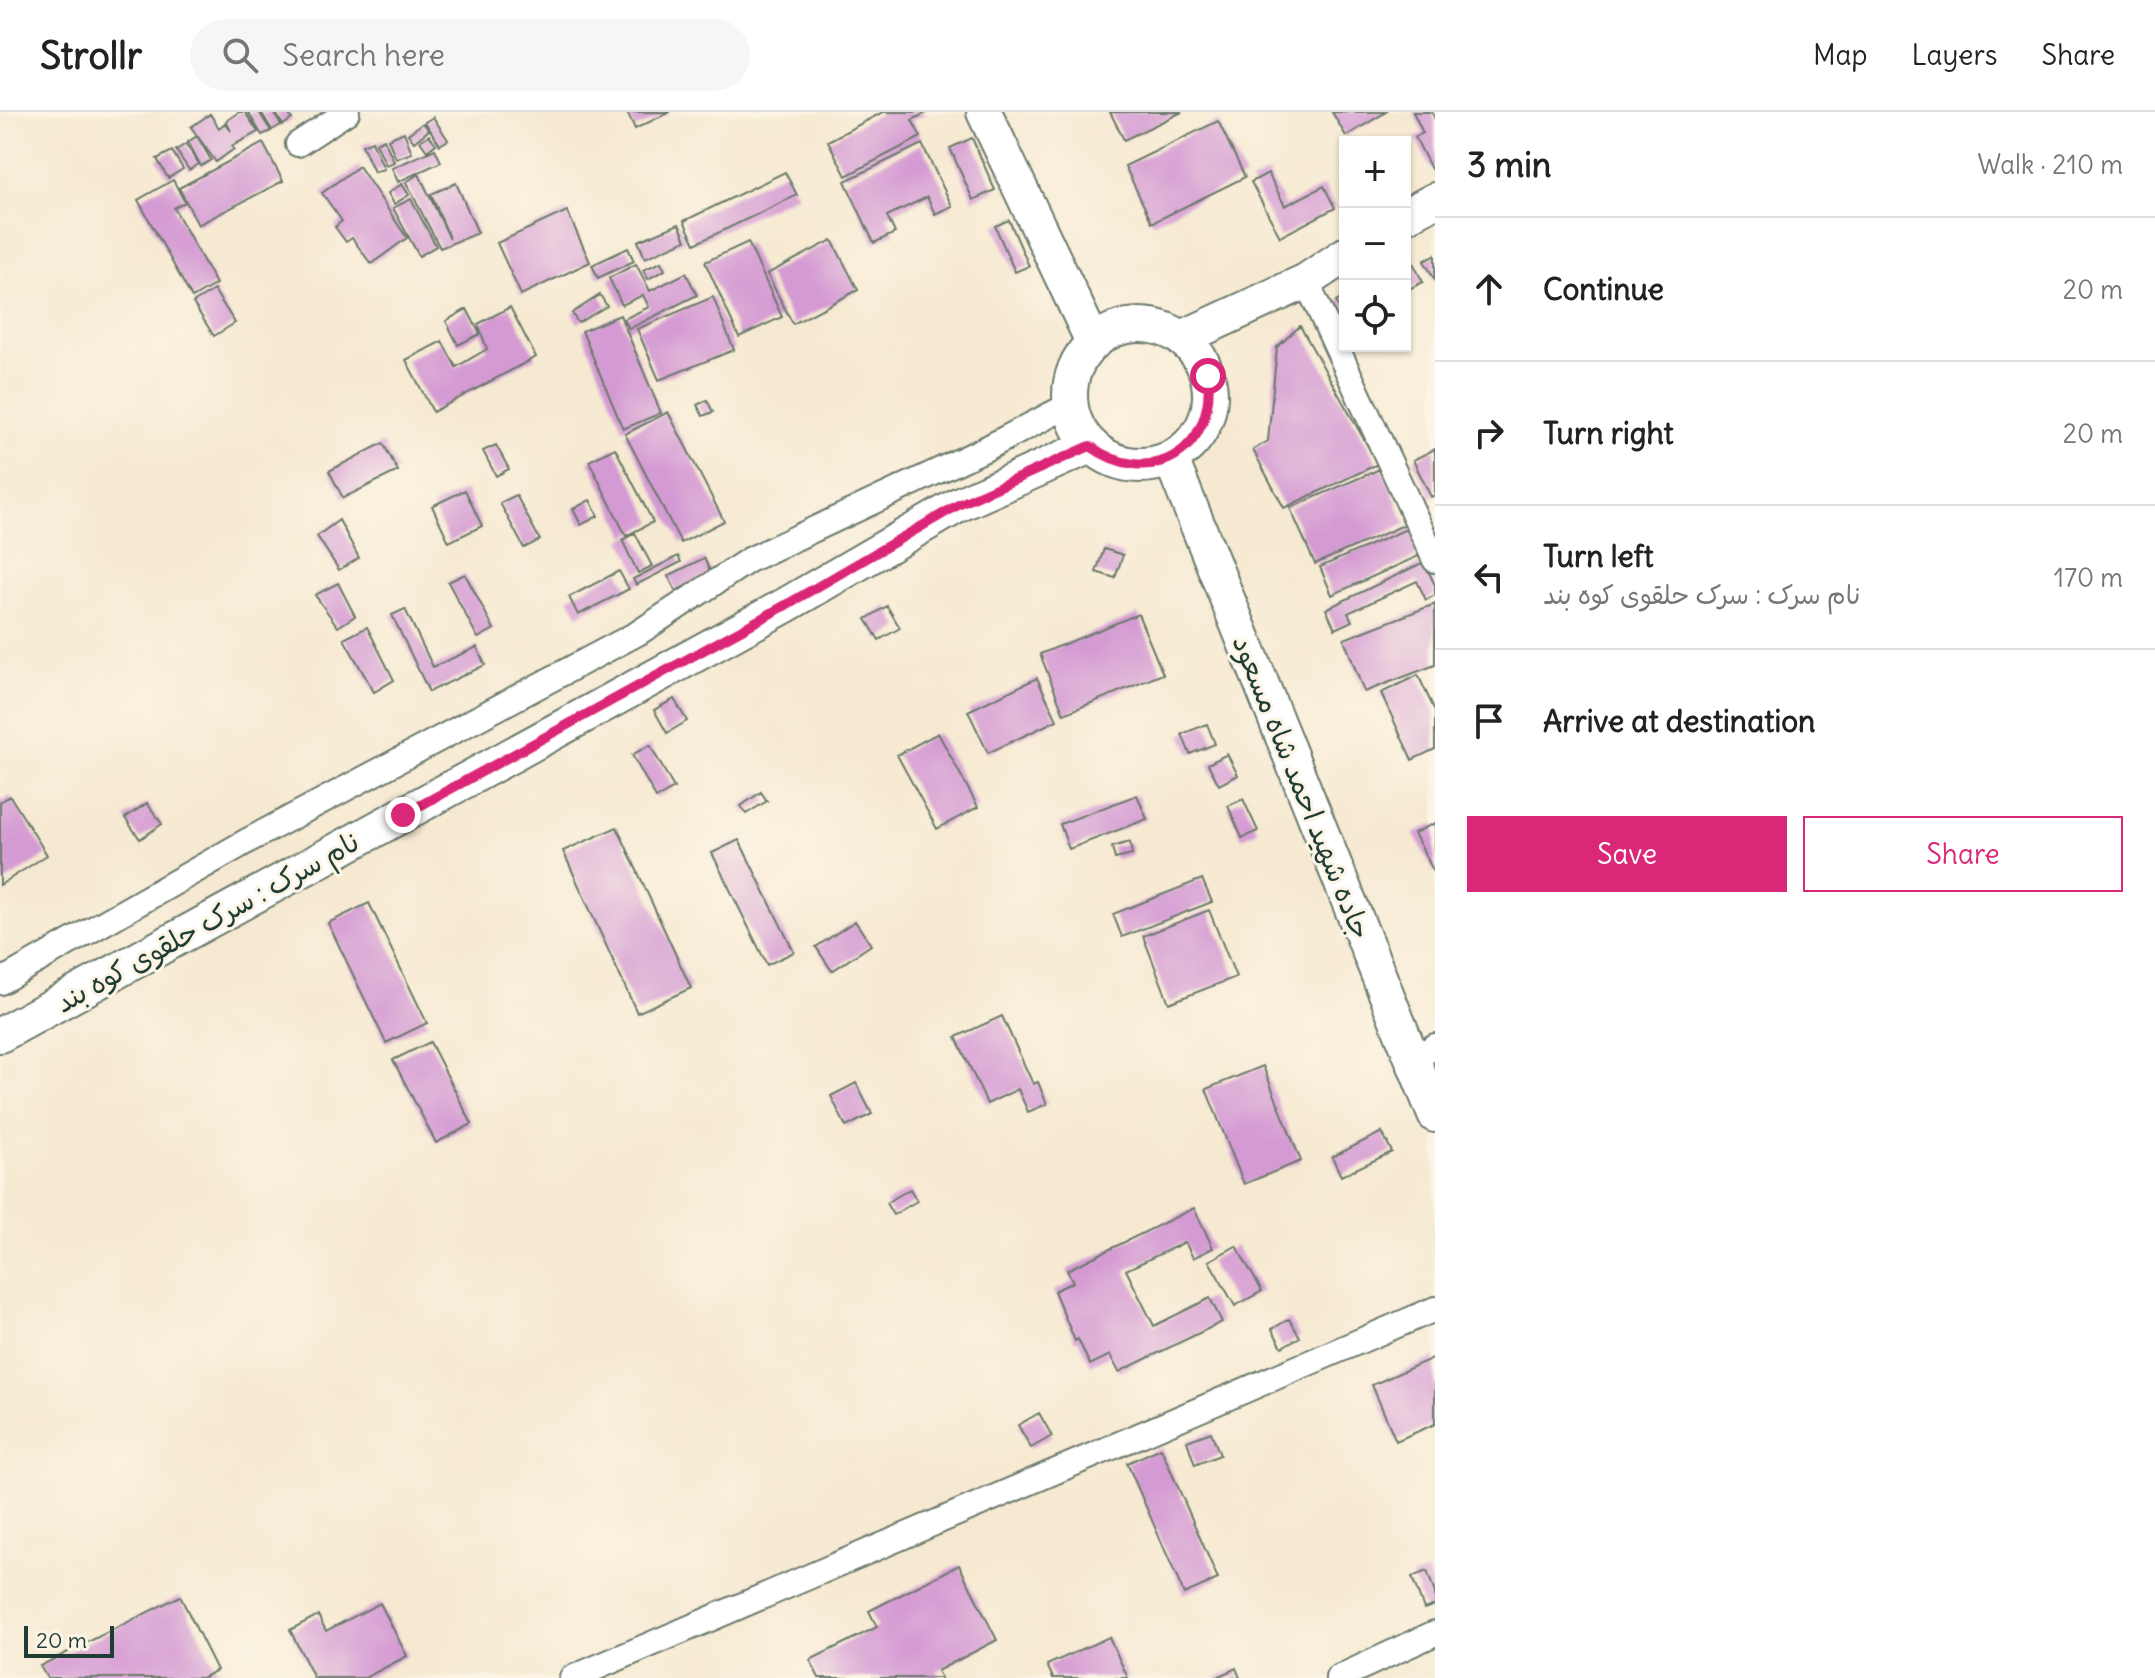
<!DOCTYPE html>
<html lang="en">
<head>
<meta charset="utf-8">
<style>
  :root { --surface:#fff; --page:#f6f6f6; --text:#222; --muted:#767676; --line:#e0e0e0; --accent:#db2777 }
  body { margin:0; font-family:Delius,"Playpen Sans Arabic",sans-serif; background:var(--page); color:var(--text) }
  .controls { position:absolute; right:24px; top:24px; display:grid; overflow:hidden; border-radius:0px; box-shadow:0 2px 6px #0004 }
  .controls button { width:72px; height:72px; display:grid; place-items:center; padding:0; border:0; border-bottom:2px solid var(--line); background:var(--surface); color:var(--text); font:40px sans-serif }
  .scale { position:absolute; left:24px; bottom:20px; width:90px; box-sizing:border-box; padding-left:8px; border:4px solid #1f3d34; border-top:0; font-size:22px; line-height:28px; white-space:nowrap; color:#1f3d34; -webkit-text-stroke:6px #fcf5e5; paint-order:stroke }
  .stop { position:absolute; width:24px; height:24px; margin:-18px; border:6px solid #db2777; border-radius:50%; background:#fff }
  .stop.end { background:#db2777; border-color:#fff; box-shadow:0 2px 8px #0008 }
  .list { margin:0; padding:0; list-style:none }
  h2 { display:flex; justify-content:space-between; align-items:center; height:104px; margin:0; padding:0 32px; font-size:34px }
  h2 small { font-size:26px; font-weight:400; color:var(--muted) }
  .list li { display:grid; grid-template-columns:52px 1fr auto; gap:24px; align-items:center; box-sizing:border-box; height:144px; padding:0 32px; border-top:2px solid var(--line) }
  .list b { display:block; font-size:30px; white-space:nowrap }
  .list p { margin:0; font-size:26px; white-space:nowrap; color:var(--muted) }
  .list em { font-size:26px; font-style:normal; color:var(--muted) }
  .actions { display:flex; gap:16px; padding:24px 32px }
  .actions a { flex:1; padding:18px 0; border:2px solid var(--accent); border-radius:0px; text-align:center; font-size:28px; color:var(--accent) }
  .actions .main { background:var(--accent); color:#fff }
  .icon { flex:none; width:44px; height:44px; fill:none; stroke:currentColor; stroke-width:2; stroke-linecap:round; stroke-linejoin:round }
  .map { position:relative; flex:none; width:1435px; height:1566px; overflow:hidden }
  header { display:flex; align-items:center; gap:48px; box-sizing:border-box; height:112px; padding:0 40px; background:var(--surface); border-bottom:2px solid var(--line) }
  header strong { font-size:38px }
  nav { display:flex; gap:44px; margin-inline-start:auto; font-size:28px }
  .search { width:560px; height:72px; background:var(--page); display:flex; align-items:center; gap:20px; box-sizing:border-box; padding:0 28px; border-radius:44px; color:var(--muted); font-size:30px }
  main { display:flex }
  aside { flex:1; background:var(--surface) }
  .map>svg:first-child { display:block }
</style>
</head>
<body>
<header>
<strong>Strollr</strong>
<div class="search"><svg class="icon" aria-label="search" viewBox="0 0 24 24"><circle cx="10" cy="10" r="6"/><path d="M15 15l6 6"/></svg>Search here</div>
<nav><a>Map</a><a>Layers</a><a>Share</a></nav>
</header>
<main>
<div class="map">
<svg width="1435" height="1566" viewBox="0 0 1435 1566">
  <rect width="100%" height="100%" fill="#fcf5e5"/>
  <filter id="ink" filterUnits="userSpaceOnUse"><feTurbulence type="fractalNoise" baseFrequency=".0125" numOctaves="2"/><feDisplacementMap in="SourceGraphic" scale="16" xChannelSelector="R" yChannelSelector="G"/><feConvolveMatrix kernelMatrix="1 2 1 2 8 2 1 2 1" color-interpolation-filters="sRGB"/></filter>
  <filter id="wash" filterUnits="userSpaceOnUse"><feTurbulence type="fractalNoise" baseFrequency=".006" numOctaves="4" result="noise"/><feDisplacementMap in="SourceGraphic" scale="32" xChannelSelector="R" yChannelSelector="G"/><feGaussianBlur stdDeviation="1.8" result="paint"/><feColorMatrix in="noise" values="0 0 0 0 0 0 0 0 0 0 0 0 0 0 0 0 0 1.4 0 .05"/><feComposite in="paint" operator="in"/></filter>
  <g filter="url(#wash)">
    <rect width="100%" height="100%" fill="#f6e9d1"/>
    <g id="blocks">
      <path fill="#d49ad3" d="M239 0H245L258 20 232 34 234 37 216 50 191 15 210 2 219 16 225 11 231 19 226 9Z
        M248 0H259L271 19 262 23Z
        M261 0H273L281 13 272 18Z
        M275 0H287L292 7 283 13Z
        M627 0H670L635 17Z
        M883 0H928L912 8 921 25 846 64 828 29Z
        M1110 0H1182L1124 28Z
        M1332 0H1386L1346 24Z
        M1413 0H1432L1435 7V55L1431 57 1415 25 1423 21Z
        M433 5 448 28 440 33 425 10Z
        M1218 9 1245 65 1152 111 1125 54Z
        M423 11 429 18 414 30 408 22Z
        M404 20 412 41 396 47 388 27Z
        M429 23 436 32 427 39 420 29Z
        M197 24 211 48 201 54 188 30Z
        M972 26 995 78 973 88 950 36Z
        M384 27 394 50 386 53 376 31Z
        M372 29 384 57 374 60 362 33Z
        M263 31 283 69 198 113 179 76Z
        M186 32 199 52 189 58 176 38Z
        M922 32 952 94 935 102 927 85 887 104 895 121 874 131 845 69Z
        M435 37 441 50 398 70 392 56Z
        M172 39 183 57 168 66 157 47Z
        M359 54 407 126 371 152 352 126 346 130 335 115 342 109 322 81Z
        M785 60 797 83 695 132 684 109Z
        M1268 61 1285 94 1324 74 1335 96 1280 125 1251 70Z
        M419 62 450 127 431 82 456 71 478 121 440 136 406 70Z
        M173 68 185 90 174 96 216 172 192 186 138 88Z
        M402 72 409 83 394 92 388 81Z
        M411 87 436 134 419 144 393 96Z
        M567 99 590 150 521 183 497 131Z
        M1009 108 1029 154 1015 160 995 114Z
        M679 112 686 128 645 146 638 129Z
        M832 128 858 178 793 212 767 162Z
        M748 130 782 205 739 225 705 150Z
        M628 136 634 149 598 166 592 153Z
        M1435 143V168L1424 149Z
        M1412 149 1423 170 1405 179V153Z
        M661 150 665 158 648 167 643 158Z
        M636 152 650 179 686 161 697 183 629 217 624 207 649 195 643 183 622 193 609 166Z
        M214 178 235 211 214 224 193 191Z
        M600 183 607 194 578 211 572 201Z
        M713 185 734 238 659 268 637 217Z
        M1345 185V206L1336 190Z
        M510 195 536 245 433 300 406 248 442 229 456 255 487 237 478 212Z
        M467 197 480 222 458 233 446 209Z
        M620 203 661 301 623 317 582 219Z
        M1300 214 1378 352 1284 396 1253 338 1268 329 1277 235Z
        M707 288 713 300 703 304 697 293Z
        M668 300 724 409 681 431 625 322Z
        M383 331 398 359 343 386 329 359Z
        M496 333 509 357 496 364 483 339Z
        M615 336 653 410 626 424 589 349Z
        M1435 337V383L1431 385 1413 348Z
        M1382 356 1406 412 1315 452 1290 396Z
        M465 378 482 414 449 430 432 394Z
        M516 383 540 428 524 436 500 391Z
        M590 388 598 404 581 413 573 397Z
        M339 408 359 446 339 458 317 424Z
        M1411 415 1423 442 1332 483 1320 455Z
        M635 421 652 454 638 461 622 428Z
        M1104 437 1123 443 1115 466 1096 460Z
        M678 444 681 450 636 473 633 467Z
        M704 446 711 461 676 479 668 464Z
        M1424 450 1435 473V483L1426 488 1417 469 1348 501 1352 509 1335 517 1326 497Z
        M619 459 629 477 578 503 569 485Z
        M465 462 494 517 478 526 448 470Z
        M338 471 355 504 338 515 315 483Z
        M1435 492V553L1364 580 1344 527Z
        M887 494 900 516 879 528 866 507Z
        M405 497 433 555 477 535 485 553 429 580 392 503Z
        M1138 502 1163 562 1064 602 1040 542Z
        M367 515 394 568 374 580 344 527Z
        M1418 563 1435 599V637L1412 648 1381 581Z
        M1037 566 1057 608 988 641 968 599Z
        M674 587 687 609 667 621 654 598Z
        M1207 612 1215 632 1190 642 1182 622Z
        M938 621 978 695 937 717 897 643Z
        M650 633 674 676 656 686 632 643Z
        M1227 642 1238 663 1219 673 1208 652Z
        M761 680 767 689 746 702 741 694Z
        M1137 683 1147 707 1069 737 1060 712Z
        M10 684 47 743 0 773V690Z
        M1243 687 1258 719 1242 726 1228 694Z
        M147 691 162 712 140 727 125 706Z
        M1435 711V762L1414 721Z
        M617 715 691 876 637 901 563 739Z
        M739 728 794 840 767 853 712 741Z
        M1130 730 1132 743 1115 747 1112 735Z
        M1202 767 1212 790 1122 825 1113 802Z
        M369 791 427 911 386 931 328 811Z
        M1209 798 1236 865 1169 891 1143 824Z
        M855 809 871 833 832 859 816 835Z
        M1002 904 1033 972 1038 970 1047 992 1028 1000 1018 977 987 992 956 925Z
        M430 930 472 1012 436 1031 393 948Z
        M1263 954 1301 1049 1244 1072 1206 977Z
        M856 971 872 1002 846 1015 831 984Z
        M1382 1020 1392 1040 1341 1064 1332 1045Z
        M910 1077 917 1089 893 1103 886 1091Z
        M1194 1096 1213 1136 1193 1146 1185 1130 1126 1158 1154 1214 1210 1186 1222 1210 1119 1260 1110 1243 1090 1253 1078 1227 1075 1229 1054 1179 1073 1170 1067 1158Z
        M1236 1134 1262 1179 1235 1194 1209 1149Z
        M1289 1207 1300 1225 1282 1235 1272 1217Z
        M1435 1245V1312L1396 1329 1372 1273Z
        M1039 1301 1052 1324 1031 1336 1018 1313Z
        M1211 1320 1220 1343 1195 1353 1187 1329Z
        M1161 1336 1218 1467 1184 1482 1127 1351Z
        M959 1453 997 1528 937 1559 941 1566H819L810 1548 877 1515 869 1499Z
        M1427 1459 1435 1481V1493L1424 1497 1412 1465Z
        M180 1484 217 1558 202 1566H47L40 1554Z
        M380 1491 407 1544 365 1566H314L290 1518 318 1503 326 1519Z
        M1109 1525 1128 1566H1053L1047 1553Z
        M1236 1556 1240 1566H1215Z"/>
    </g>
  </g>
  <g filter="url(#ink)">
    <use href="#blocks" fill-opacity="0" stroke="#6a796b" stroke-width="2"/>
    <g fill="none" stroke-linecap="round" stroke-linejoin="round">
      <defs>
        <path id="street" d="M298 32 347 0
          M1306 169 1435 448
          M0 870 249 728 638 521 749 448 989 335 1069 293
          M1412 949 1435 934
          M572 1566 1435 1197
          M1338 1566 1435 1521"/>
        <path id="secondary" d="M984 0 1093 230
          M1405 104 1435 88
          M1070 283a70 70 0 1 1 140 0a70 70 0 1 1-140 0Z
          M1182 226 1306 169 1345 143
          M1171 347 1435 1003
          M0 923 786 493 960 392 1090 334"/>
      </defs>
      <use href="#street" stroke="#6a796b" stroke-width="28"/>
      <use href="#secondary" stroke="#6a796b" stroke-width="38"/>
      <use href="#street" stroke="#fff" stroke-width="24"/>
      <use href="#secondary" stroke="#fff" stroke-width="34"/>
    </g>
  </g>
  <g fill="none" stroke-linecap="round" stroke-linejoin="round" filter="url(#ink)">
    <path stroke="#db2777" stroke-width="10" d="M403 703 786 493 960 392 1090 334C1151 378 1216 339 1208 264"/>
  </g>
  <g text-anchor="middle" stroke-width="6" stroke-linejoin="round" paint-order="stroke">
    <g font-size="28" fill="#1f3d34" stroke="#fcf5e5">
      <text transform="translate(1302 675) rotate(68)" y="10">جاده شهيد احمد شاه مسعود</text>
      <text transform="translate(207 810) rotate(-29)" y="10">نام سرک : سرک حلقوی کوه بند</text>
    </g>
  </g>
</svg>
<div class="controls">
<button>+</button>
<button>−</button>
<button><svg class="icon" aria-label="locate" viewBox="0 0 24 24"><circle cx="12" cy="12" r="6"/><path d="M12 2v4M12 18v4M2 12h4M18 12h4"/></svg></button>
</div>
<div class="scale">20 m</div>
<div class="stop" style="left:1208px;top:264px"></div>
<div class="stop end" style="left:403px;top:703px"></div>
</div>
<aside>
<h2>3 min<small>Walk · 210 m</small></h2>
<ul class="list">
<li><svg class="icon" aria-label="ahead" viewBox="0 0 24 24"><path d="M12 20V5M6 11l6-6 6 6"/></svg><div><b>Continue</b></div><em>20 m</em></li>
<li><svg class="icon" aria-label="right" viewBox="0 0 24 24"><path d="M7 20v-9h11M14 6l5 5-5 5"/></svg><div><b>Turn right</b></div><em>20 m</em></li>
<li><svg class="icon" aria-label="left" viewBox="0 0 24 24"><path d="M17 20v-9H6M10 6l-5 5 5 5"/></svg><div><b>Turn left</b><p>نام سرک : سرک حلقوی کوه بند</p></div><em>170 m</em></li>
<li><svg class="icon" aria-label="arrive" viewBox="0 0 24 24"><path d="M6 21V4h12l-3 4 3 4H6"/></svg><div><b>Arrive at destination</b></div></li>
</ul>
<div class="actions"><a class="main">Save</a><a>Share</a></div>
</aside>
</main>
</body>
</html>
